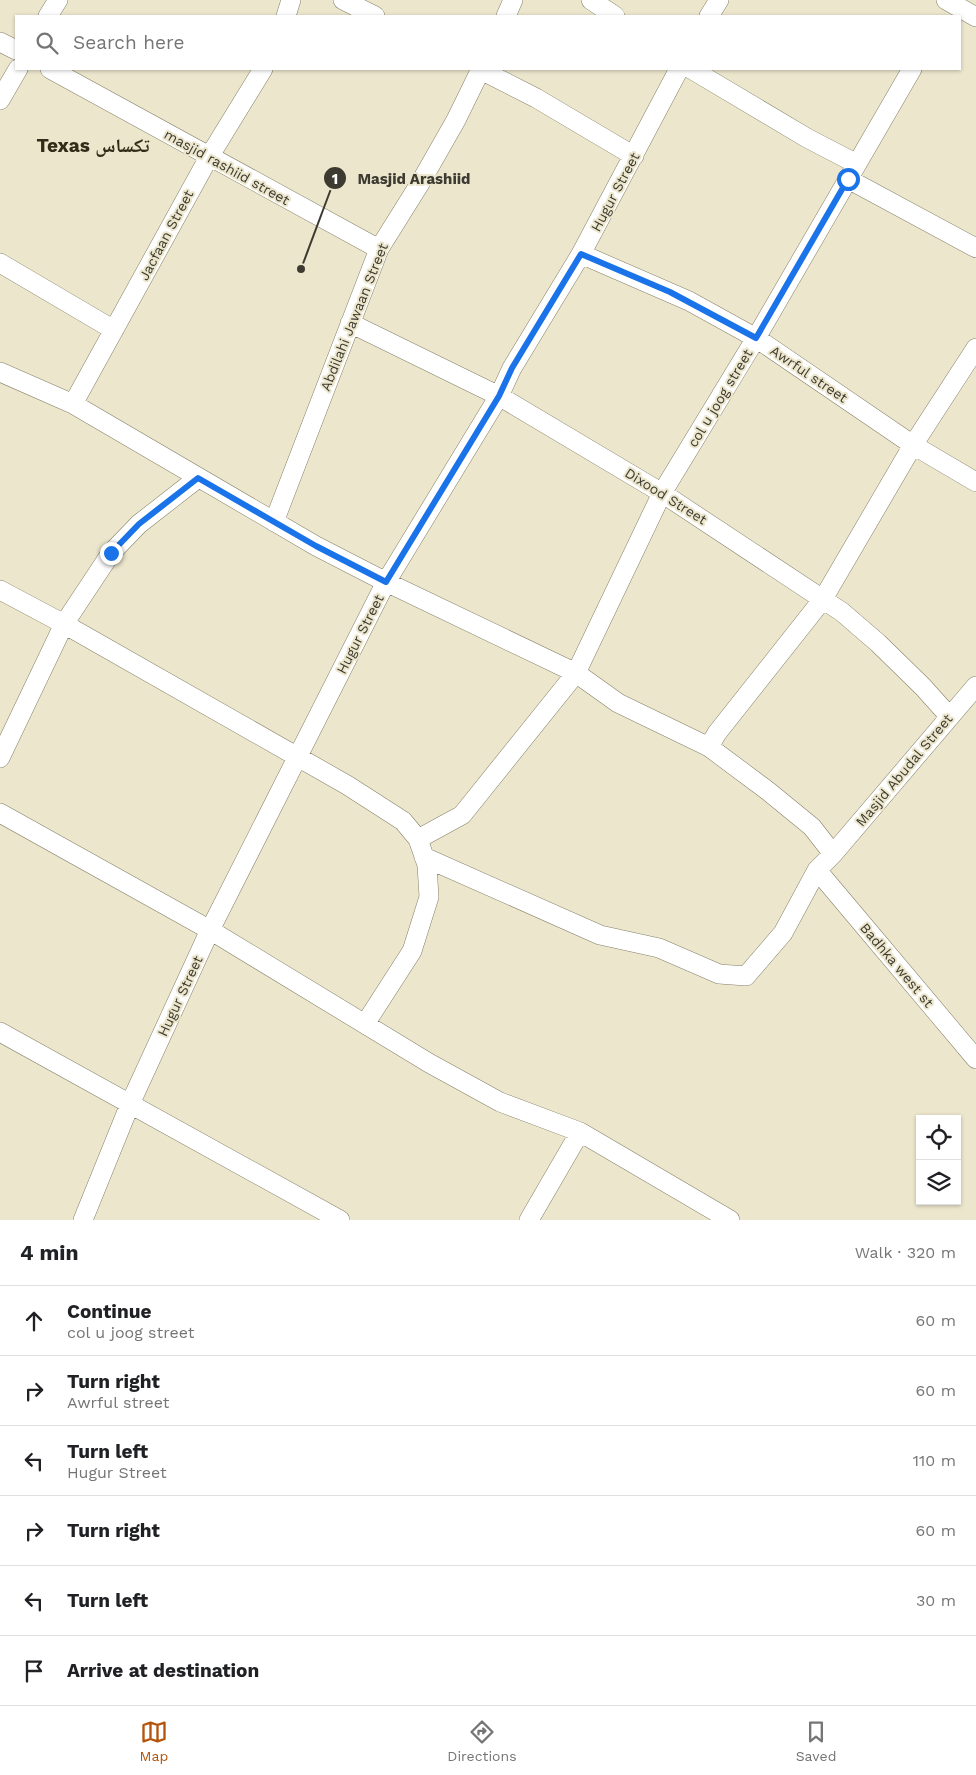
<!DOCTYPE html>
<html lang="en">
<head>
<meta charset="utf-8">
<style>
  :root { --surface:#fff; --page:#f6f6f6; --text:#202124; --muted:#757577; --line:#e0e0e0; --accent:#b45309 }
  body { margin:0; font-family:"Work Sans","Noto Naskh Arabic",sans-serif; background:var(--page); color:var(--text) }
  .controls { position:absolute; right:15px; bottom:15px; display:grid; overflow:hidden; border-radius:0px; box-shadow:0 1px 4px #0004 }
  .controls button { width:45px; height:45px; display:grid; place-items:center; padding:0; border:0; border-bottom:1px solid var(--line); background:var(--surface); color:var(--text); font:25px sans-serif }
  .stop { position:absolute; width:15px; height:15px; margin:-11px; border:4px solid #1a73e8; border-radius:50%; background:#fff }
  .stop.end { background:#1a73e8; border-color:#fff; box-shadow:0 1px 5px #0008 }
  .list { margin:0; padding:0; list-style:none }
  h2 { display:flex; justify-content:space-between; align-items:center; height:65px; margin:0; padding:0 20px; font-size:21px }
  h2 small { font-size:16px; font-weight:400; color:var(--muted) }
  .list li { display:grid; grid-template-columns:32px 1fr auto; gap:15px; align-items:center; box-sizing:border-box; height:70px; padding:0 20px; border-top:1px solid var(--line) }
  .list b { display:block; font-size:19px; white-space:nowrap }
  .list p { margin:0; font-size:16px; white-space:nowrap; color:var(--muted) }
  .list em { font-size:16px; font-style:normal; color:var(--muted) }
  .icon { flex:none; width:28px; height:28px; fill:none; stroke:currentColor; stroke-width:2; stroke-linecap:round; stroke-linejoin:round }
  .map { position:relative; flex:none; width:976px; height:1220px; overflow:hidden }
  .search { position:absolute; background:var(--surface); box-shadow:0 1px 4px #0004; left:15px; right:15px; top:15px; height:55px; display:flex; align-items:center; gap:12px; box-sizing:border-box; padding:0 18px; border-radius:0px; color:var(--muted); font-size:19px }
  .sheet { height:485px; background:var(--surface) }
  nav { display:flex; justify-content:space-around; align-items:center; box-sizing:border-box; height:70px; border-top:1px solid var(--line); background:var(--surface); font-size:14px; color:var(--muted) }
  nav a { display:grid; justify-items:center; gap:2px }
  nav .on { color:var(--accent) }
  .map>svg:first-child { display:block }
</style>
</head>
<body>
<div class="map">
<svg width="976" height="1220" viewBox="0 0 976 1220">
  <rect width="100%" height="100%" fill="#ece6cd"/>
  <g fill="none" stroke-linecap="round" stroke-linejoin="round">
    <defs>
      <path id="minor" d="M343 0 375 16
        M591 0 615 16
        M946 0 976 17
        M48 16 58 0
        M286 16 291 0
        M506 16 513 0
        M709 16 719 0
        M0 42 16 50
        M50 69 379 249
        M479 69 536 98 634 156
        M691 69 807 138 857 164
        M0 100 18 69
        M848 179 976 248
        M581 254 689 301 756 338 913 445 976 482
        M0 263 114 330
        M350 323 499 396 662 493 842 612 878 643 923 687 949 716
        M0 372 73 404 316 546 386 582 576 673 618 703 709 747 768 791 812 827 833 854 817 870 783 933 746 976 719 974 659 948 600 935 424 857
        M73 404 209 157 263 69
        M274 522 379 249 419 185 456 120 481 69
        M0 590 64 624 347 785 403 821 418 839 427 865 429 897 412 951 365 1024
        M709 747 717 733 823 599 913 445 976 348
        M0 758 64 624 111 553 139 524 198 478
        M0 813 210 930 429 1063 500 1102 580 1132 730 1220
        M418 839 462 815 576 673 662 493 756 338 912 69
        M833 854 976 686
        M817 870 976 1059
        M0 1032 340 1220
        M83 1220 130 1104 210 930 386 582 499 396 512 368 581 254 679 69
        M529 1220 580 1132"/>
    </defs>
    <use href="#minor" stroke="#858069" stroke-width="20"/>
    <use href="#minor" stroke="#fff" stroke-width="19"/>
  </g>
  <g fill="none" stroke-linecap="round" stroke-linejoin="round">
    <path stroke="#1a73e8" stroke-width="6" d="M111 553 139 524 198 478 316 546 386 582 499 396 512 368 581 254 670 292 756 338 848 179"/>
  </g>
  <g text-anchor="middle" stroke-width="4" stroke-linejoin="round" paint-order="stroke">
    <g font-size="14" fill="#3d3b31" stroke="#ece6cd">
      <text transform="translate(227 167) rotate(29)" y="5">masjid rashiid street</text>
      <text transform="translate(615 192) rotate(-62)" y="5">Hugur Street</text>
      <text transform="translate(166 235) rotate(-62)" y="5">Jacfaan Street</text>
      <text transform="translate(354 317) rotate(-68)" y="5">Abdilahi Jawaan Street</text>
      <text transform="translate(809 374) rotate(34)" y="5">Awrful street</text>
      <text transform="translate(720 398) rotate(-59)" y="5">col u joog street</text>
      <text transform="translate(666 496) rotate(32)" y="5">Dixood Street</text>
      <text transform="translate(360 634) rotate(-63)" y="5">Hugur Street</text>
      <text transform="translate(904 770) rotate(-50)" y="5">Masjid Abudal Street</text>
      <text transform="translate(897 965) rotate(50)" y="5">Badhka west st</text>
      <text transform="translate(180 996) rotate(-65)" y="5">Hugur Street</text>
    </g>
    <g font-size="19" font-weight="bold" fill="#312c18" stroke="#ece6cd">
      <text x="93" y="152">Texas تكساس</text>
    </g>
  </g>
  <path fill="none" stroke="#3d3b31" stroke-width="2" d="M301 269L335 178"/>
  <g fill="#3d3b31" stroke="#ece6cd" stroke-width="2">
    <circle cx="301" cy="269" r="5"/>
    <circle cx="335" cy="178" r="12"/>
  </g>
  <g font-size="15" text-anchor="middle" font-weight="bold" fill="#fff">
    <text x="335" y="184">1</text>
  </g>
  <g font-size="15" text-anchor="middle" font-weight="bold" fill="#3d3b31" stroke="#ece6cd" stroke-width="4" stroke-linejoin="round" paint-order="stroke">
    <text x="414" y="184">Masjid Arashiid</text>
  </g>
</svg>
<div class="controls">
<button><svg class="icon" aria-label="locate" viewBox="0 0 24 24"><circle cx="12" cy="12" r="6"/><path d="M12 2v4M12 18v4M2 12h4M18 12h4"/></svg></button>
<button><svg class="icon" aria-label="layers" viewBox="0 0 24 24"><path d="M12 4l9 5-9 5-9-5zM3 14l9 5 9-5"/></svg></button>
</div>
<div class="stop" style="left:848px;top:179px"></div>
<div class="stop end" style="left:111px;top:553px"></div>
<div class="search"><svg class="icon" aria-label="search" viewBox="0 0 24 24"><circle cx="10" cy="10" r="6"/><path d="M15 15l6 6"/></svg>Search here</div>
</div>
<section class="sheet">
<h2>4 min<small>Walk · 320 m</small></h2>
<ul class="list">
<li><svg class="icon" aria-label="ahead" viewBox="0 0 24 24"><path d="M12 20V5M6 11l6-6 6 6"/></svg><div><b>Continue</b><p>col u joog street</p></div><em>60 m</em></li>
<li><svg class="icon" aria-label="right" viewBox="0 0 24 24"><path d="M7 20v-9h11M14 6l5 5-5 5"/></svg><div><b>Turn right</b><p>Awrful street</p></div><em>60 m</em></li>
<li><svg class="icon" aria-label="left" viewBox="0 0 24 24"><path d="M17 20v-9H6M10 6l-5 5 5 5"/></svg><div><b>Turn left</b><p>Hugur Street</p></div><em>110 m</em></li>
<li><svg class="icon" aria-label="right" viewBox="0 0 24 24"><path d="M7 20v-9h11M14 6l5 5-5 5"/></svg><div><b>Turn right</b></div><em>60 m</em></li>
<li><svg class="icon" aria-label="left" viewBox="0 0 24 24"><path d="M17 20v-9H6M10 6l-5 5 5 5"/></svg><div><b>Turn left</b></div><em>30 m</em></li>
<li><svg class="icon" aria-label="arrive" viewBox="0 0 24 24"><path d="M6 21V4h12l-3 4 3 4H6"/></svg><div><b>Arrive at destination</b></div></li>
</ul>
</section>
<nav>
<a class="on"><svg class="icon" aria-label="map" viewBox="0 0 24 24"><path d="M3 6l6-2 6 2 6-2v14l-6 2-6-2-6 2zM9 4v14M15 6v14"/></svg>Map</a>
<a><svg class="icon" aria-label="directions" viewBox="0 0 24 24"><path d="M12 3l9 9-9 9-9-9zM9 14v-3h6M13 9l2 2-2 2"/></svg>Directions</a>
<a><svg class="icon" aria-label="saved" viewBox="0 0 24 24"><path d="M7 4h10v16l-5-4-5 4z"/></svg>Saved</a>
</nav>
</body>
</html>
